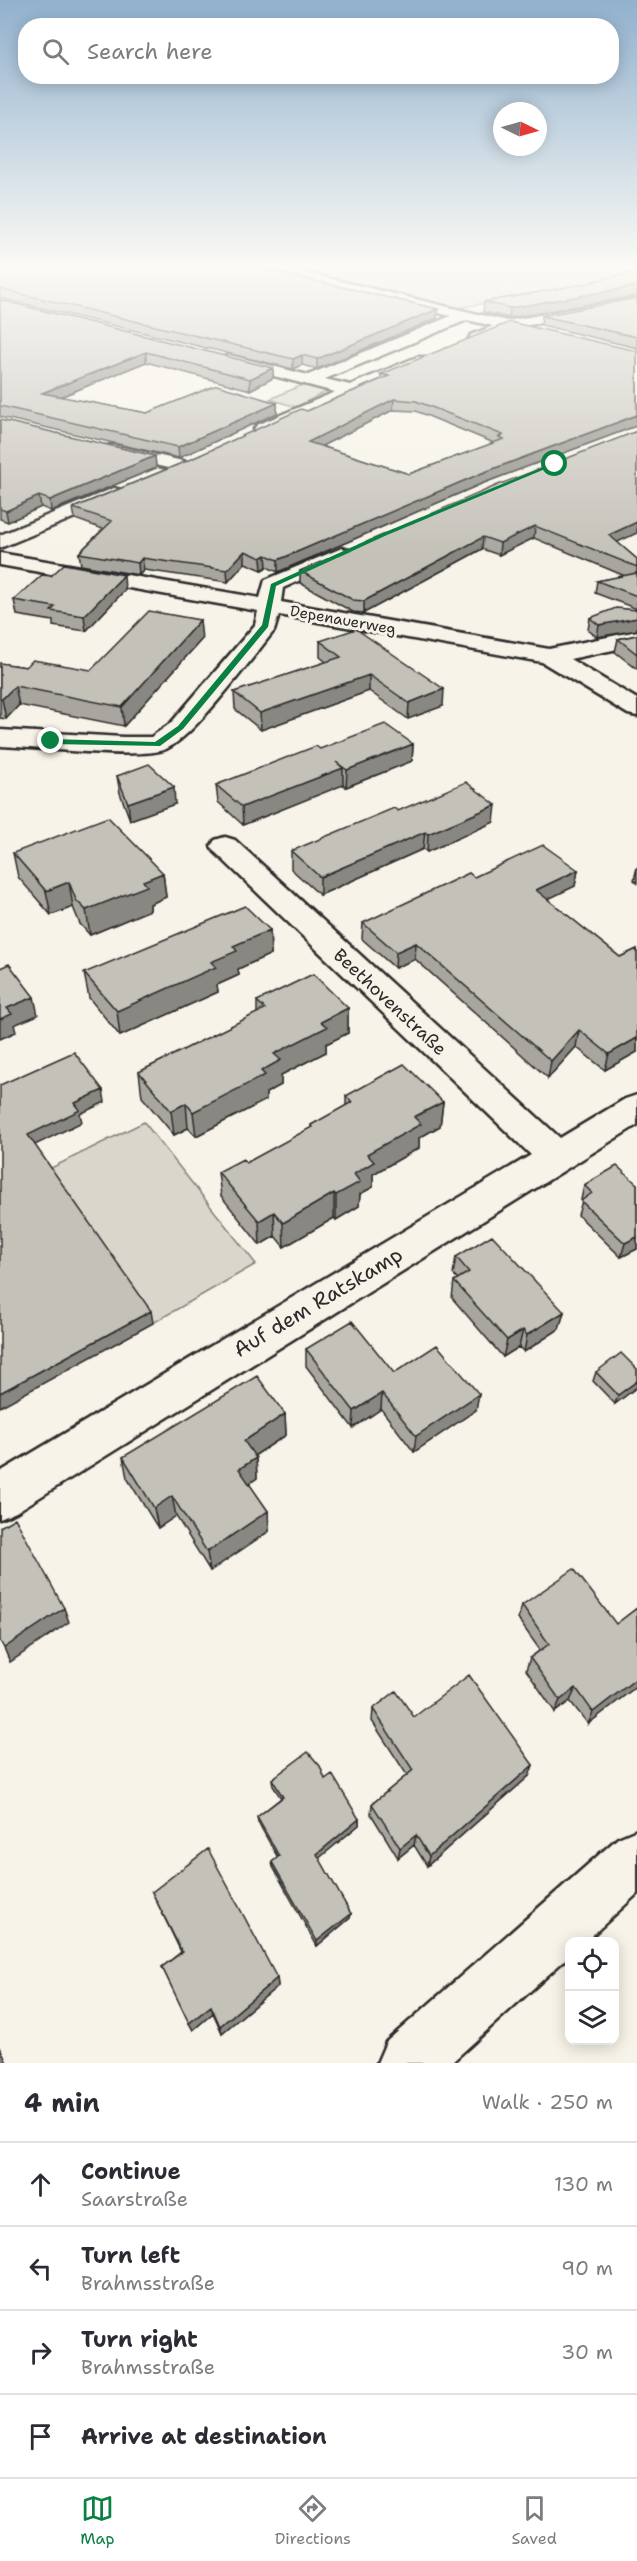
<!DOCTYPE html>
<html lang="en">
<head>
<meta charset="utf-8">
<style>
  :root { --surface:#fff; --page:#f7f7f7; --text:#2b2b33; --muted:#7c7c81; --line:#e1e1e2; --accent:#0b8043 }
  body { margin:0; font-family:"Shantell Sans",sans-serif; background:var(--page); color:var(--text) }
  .controls { position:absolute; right:18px; bottom:18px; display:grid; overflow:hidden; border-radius:12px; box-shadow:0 3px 15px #0003 }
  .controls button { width:54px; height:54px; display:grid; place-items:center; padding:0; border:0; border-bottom:2px solid var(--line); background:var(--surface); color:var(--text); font:30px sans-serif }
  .compass { position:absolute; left:493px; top:102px; width:54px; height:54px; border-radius:50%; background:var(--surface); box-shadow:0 3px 15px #0003; rotate:95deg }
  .stop { position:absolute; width:18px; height:18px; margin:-14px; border:4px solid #0b8043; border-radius:50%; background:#fff }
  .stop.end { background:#0b8043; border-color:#fff; box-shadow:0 2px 6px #0008 }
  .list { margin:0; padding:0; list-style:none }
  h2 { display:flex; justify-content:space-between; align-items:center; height:78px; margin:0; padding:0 24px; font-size:26px }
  h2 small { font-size:20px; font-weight:400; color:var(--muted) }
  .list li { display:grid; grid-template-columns:39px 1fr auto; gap:18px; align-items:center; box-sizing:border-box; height:84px; padding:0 24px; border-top:2px solid var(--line) }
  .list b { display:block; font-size:22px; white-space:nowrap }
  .list p { margin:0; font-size:20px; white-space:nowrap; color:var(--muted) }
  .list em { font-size:20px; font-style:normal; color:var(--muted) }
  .icon { flex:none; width:33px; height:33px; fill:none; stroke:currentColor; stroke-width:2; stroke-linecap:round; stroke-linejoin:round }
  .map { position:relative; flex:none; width:637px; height:2063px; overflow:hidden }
  .search { position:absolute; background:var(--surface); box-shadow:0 3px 15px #0003; left:18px; right:18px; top:18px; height:66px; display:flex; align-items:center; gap:15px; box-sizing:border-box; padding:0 21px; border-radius:24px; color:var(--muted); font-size:22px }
  .sheet { height:414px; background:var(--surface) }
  nav { display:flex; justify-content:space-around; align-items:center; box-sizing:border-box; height:84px; border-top:2px solid var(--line); background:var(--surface); font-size:16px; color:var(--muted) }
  nav a { display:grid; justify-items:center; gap:3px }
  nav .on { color:var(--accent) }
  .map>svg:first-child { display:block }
</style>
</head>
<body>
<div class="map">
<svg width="637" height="2063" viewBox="0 0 637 2063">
  <rect width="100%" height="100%" fill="#f7f3e8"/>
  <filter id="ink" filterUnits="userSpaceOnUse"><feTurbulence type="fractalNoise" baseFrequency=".0167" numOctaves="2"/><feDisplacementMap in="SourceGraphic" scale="12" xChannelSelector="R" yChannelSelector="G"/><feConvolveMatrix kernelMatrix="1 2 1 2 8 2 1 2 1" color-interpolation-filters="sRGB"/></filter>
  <g filter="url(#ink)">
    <path fill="#dad6cc" stroke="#82807c" stroke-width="1.5" d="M275 266H637V277L457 308Z
      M307 383 325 388 327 391 296 407 270 399Z
      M144 1122 256 1264 153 1323 47 1170Z"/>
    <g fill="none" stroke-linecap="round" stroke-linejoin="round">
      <defs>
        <path id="minor" d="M254 266H277L507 321 637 297V305L518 327 476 342 469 338 471 335 493 326 467 320 325 379 350 385 417 357H427L430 360 427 363 263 434 257 433 254 429 257 425 335 392 224 363 221 360 224 357 229 355 308 375 451 316 255 269Z
          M113 445 187 462 190 466 187 470 181 471 107 454 104 450 107 446Z
          M114 488 121 490 124 494 121 498 0 548V535Z
          M342 548 349 550 352 554 349 558 283 588 281 602 549 649 637 631V645L570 659 637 699V716L628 714 542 662 279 615 274 631C251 659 195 736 166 749 142 760 32 747 0 746V730L123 737H151L171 723 255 625 258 611 0 565V553L260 598 265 580Z
          M225 837 235 840 560 1138 625 1099 637 1095V1125L16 1512 0 1519V1472L531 1155 215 852 211 846 215 840Z"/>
        <path id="major" d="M637 1830V1894L585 1942H570V1955L451 2063H377L386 2042 618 1838Z"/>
      </defs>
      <use href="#minor" stroke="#2b2b2b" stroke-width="5"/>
      <use href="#major" stroke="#2b2b2b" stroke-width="5"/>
      <use href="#minor" fill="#f7f3e8" fill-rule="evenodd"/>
      <use href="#major" fill="#f7f3e8" fill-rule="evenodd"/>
    </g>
    <path fill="#a9a69f" stroke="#2b2b2b" stroke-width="1.5" fill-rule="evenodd" d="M0 266 438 309 437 318 317 369 302 365 293 369 0 298Z
      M637 272V296L509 318 483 312 484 302 593 283V281Z
      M637 298V348L541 325 542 316Z
      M0 300 273 368V378L250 390 146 362 60 397 147 413 277 403V413L179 458 0 417Z
      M637 351V426H636L481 484 278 572 267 567 262 570 245 563 228 582 144 570 139 575 81 565 79 553 103 529 75 519 73 508 307 411 381 379V374ZM393 410 416 411 494 443 409 474 321 446Z
      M0 420 155 456 156 468 51 511 41 507 8 522 0 519Z
      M637 431 617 542 637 559V609L595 593 597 581 625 576 534 538 499 555 482 549 364 613 353 612 300 583V571Z
      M51 576 125 590 86 631 53 626V621L17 615 14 600Z
      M637 610V630L597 637 588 630 590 618Z
      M637 635V669L615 652 618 639Z
      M202 639 124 726 19 705 6 719 0 718V663L26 667 91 670Z
      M320 641 443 706 408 719 369 691 261 730 235 709 234 692 326 662 320 657Z
      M413 744 412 761 346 787 343 784 243 825 218 802 216 785 320 749Z
      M117 776 175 804 130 820 120 793Z
      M398 811 494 822 427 852 423 849 320 895 291 869V851Z
      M13 853 163 873 166 897 150 904V910L90 935 80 924 73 907 51 915 18 877Z
      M637 867V883L634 880Z
      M578 870 575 886 547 899 620 957 637 949V1052L605 1070 576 1047 548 1078 415 959 395 968 362 939 363 923 474 877Z
      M270 930 271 954 238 969 239 975 217 985 218 992 120 1036 89 998 84 973Z
      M257 1001 348 1008V1033L326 1044V1052L281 1075V1085L266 1093V1100L196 1136 188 1128 174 1135 142 1097 139 1072 257 1013Z
      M346 1096 443 1102 440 1126 419 1138V1148L373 1174V1187L360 1194 359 1206 336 1220 334 1218 284 1247 275 1236 260 1245 221 1196 218 1172 246 1163 311 1128V1125L346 1106Z
      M637 1184V1249L621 1257 578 1215 582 1201 581 1200 584 1185Z
      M456 1257 564 1312 559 1329 524 1352 519 1347 503 1357 452 1298 454 1281 458 1279 453 1274Z
      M306 1349 394 1373 476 1410 414 1452 381 1409 353 1428 306 1366Z
      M637 1369V1387L615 1404 593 1381 596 1372Z
      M285 1414 286 1435 254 1456 256 1458 257 1478 249 1484 268 1511 269 1531 210 1571 176 1516 158 1528 127 1478 123 1457Z
      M522 1605 616 1624 637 1608V1686L588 1724 570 1701 555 1712 526 1670 530 1658 540 1650 518 1619Z
      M373 1709 414 1717 533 1765 529 1776 427 1866 414 1845 398 1858 371 1814 372 1804 407 1775 372 1721Z
      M272 1779H325L359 1819V1825L319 1858 351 1914 350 1918 317 1946 273 1867 272 1862 278 1858 258 1822 257 1817 281 1798 273 1786Z
      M152 1892 277 1978 278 1986 222 2033 213 2013 193 2030 162 1967 181 1952Z"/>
    <path fill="#898782" stroke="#2b2b2b" stroke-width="1.5" d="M637 286V296L509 318 510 308Z
      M438 309 437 318 317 369V359Z
      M146 352V362L43 404 42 393Z
      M302 355V365L293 369V359Z
      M273 368V378L250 390V379Z
      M394 399 393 410 308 453V442Z
      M277 403V413L179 458 178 447Z
      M637 415 636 426 481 484 278 572V560L482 473Z
      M155 456 156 468 51 511 50 500Z
      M39 496 41 507 8 522 6 511Z
      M637 522V533L607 547 609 535Z
      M535 526 534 538 499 555 500 543Z
      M483 537 482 549 364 613V601Z
      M245 551V563L228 582 227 570Z
      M266 555 267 567 262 570 261 558Z
      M142 558 144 570 139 575 138 563Z
      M124 575 125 590 86 631 84 616Z
      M637 618V630L597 637 599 625Z
      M200 620 202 639 124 726 122 707Z
      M369 675V691L261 730 260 713Z
      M15 686 19 705 6 719 2 699Z
      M444 689 443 706 408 719 409 703Z
      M413 744 412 761 346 787 347 770Z
      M343 768V785L243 825 242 807Z
      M174 787 175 804 130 820 128 803Z
      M496 805 494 822 427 852 428 834Z
      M425 832 423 849 320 895V877Z
      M578 870 575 886 534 906 536 890Z
      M163 873 166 897 150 904V910L90 935 86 910 143 881Z
      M69 882 73 907 51 915 46 891Z
      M270 930 271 954 238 969 239 975 217 985 218 992 120 1036 117 1011 211 962 233 946Z
      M416 943 415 959 395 968 396 952Z
      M34 997 38 1015 14 1025 16 1032 0 1039V1019L7 1008Z
      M348 1008V1033L326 1044V1052L281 1075V1085L266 1093V1100L196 1136 193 1112 261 1071 274 1054 321 1022Z
      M579 1030 576 1047 548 1078 551 1061Z
      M637 1038V1052L605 1070 609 1054Z
      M103 1090 105 1102 80 1114 82 1122 31 1147 28 1135 75 1103Z
      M443 1102 440 1126 419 1138V1148L373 1174V1187L360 1194 359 1206 336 1220V1195L354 1174 367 1154 414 1117Z
      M186 1103 188 1128 174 1135 171 1111Z
      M334 1193V1218L284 1247 283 1223Z
      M274 1212 275 1236 260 1245 259 1221Z
      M637 1237V1249L621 1257 625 1243Z
      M151 1311 153 1323 0 1407V1393Z
      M564 1312 559 1329 524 1352 527 1335Z
      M523 1330 519 1347 503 1357 507 1340Z
      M637 1381V1387L615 1404 618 1395Z
      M382 1393 381 1409 353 1428 354 1411Z
      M479 1394 476 1410 414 1452 416 1436Z
      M285 1414 286 1435 246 1461 244 1441Z
      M256 1458 257 1478 241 1489 239 1469Z
      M172 1496 176 1516 158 1528 154 1508Z
      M268 1511 269 1531 210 1571 207 1552Z
      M64 1608 69 1622 10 1662 4 1648Z
      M637 1678V1686L588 1724 593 1712Z
      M576 1688 570 1701 555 1712 560 1700Z
      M533 1765 529 1776 427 1866 429 1856Z
      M359 1819V1825L317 1860V1854Z
      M416 1835 414 1845 398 1858 400 1848Z
      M351 1914 350 1918 317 1946V1941Z
      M277 1978 278 1986 222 2033 220 2026Z
      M211 2006 213 2013 193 2030 189 2023Z
      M0 2047 7 2063H2L0 2058Z"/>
    <path fill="#c4c1b9" stroke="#2b2b2b" stroke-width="1.5" fill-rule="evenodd" d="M0 266H251L438 309 317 359 302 355 293 359 0 289Z
      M637 272V286L510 308 484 302 595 282 593 281Z
      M637 298V337L542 316Z
      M0 300 273 368 250 379 146 352 42 393 147 413 217 385 277 403 178 447 0 406Z
      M510 322 637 351V415L482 473 278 560 266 555 261 558 245 551 227 570 142 558 138 563 79 553 112 521 73 508 187 461 301 409 307 411 389 376 381 374ZM394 399 416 401 503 435 499 437 504 439 409 474 308 442Z
      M0 420 155 456 50 500 39 496 6 511 0 509Z
      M637 431V522L609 535 637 559V567L535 526 500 543 483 537 364 601 353 600 300 571 498 485Z
      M64 564 124 575 84 616 51 611 55 607 14 600 42 575 51 576Z
      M637 573V596L597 581Z
      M616 608 637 610V618L599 625 590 618Z
      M149 611 200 620 122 707 15 686 2 699H0V663L26 667 33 660 91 670Z
      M356 629 444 689 409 703 369 675 260 713 234 692 341 657 320 641Z
      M637 635V654L618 639Z
      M385 724 413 744 347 770 336 762 343 768 242 807 216 785 316 746 320 749Z
      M149 764 174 787 128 803 117 776Z
      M466 782 496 805 428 834 425 832 320 877 291 851 394 808 398 811Z
      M108 817 163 873 143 881 147 886 86 910 76 900 69 882 46 891 13 853Z
      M543 845 578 870 536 890 620 957 637 949V1038L609 1054 579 1030 551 1061 416 943 396 952 363 923 469 873 474 877Z
      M245 906 270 930 233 946 237 951 211 962 216 967 117 1011 84 973Z
      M9 964 34 997 7 1008 12 1014 0 1019V968Z
      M313 974 348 1008 321 1022 327 1027 274 1054 281 1060 261 1071 265 1075 193 1112 186 1103 171 1111 139 1072 265 1009 257 1001Z
      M74 1052 103 1090 75 1103 80 1110 28 1135 151 1311 0 1393V1085Z
      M404 1064 443 1102 414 1117 421 1124 367 1154 374 1162 354 1174 360 1182 336 1195 334 1193 283 1223 274 1212 259 1221 218 1172 243 1159 246 1163 312 1127 311 1125 352 1102 346 1096Z
      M617 1166 637 1184V1237L625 1243 581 1201 592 1193 584 1185Z
      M492 1235 564 1312 527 1335 523 1330 507 1340 454 1281 469 1272 456 1257Z
      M352 1321 394 1373 437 1345 479 1394 416 1436 382 1393 354 1411 306 1349Z
      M621 1353 637 1369V1381L618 1395 596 1372Z
      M257 1376 285 1414 244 1441 256 1458 239 1469 268 1511 207 1552 172 1496 154 1508 123 1457Z
      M15 1518 64 1608 4 1648 0 1641V1527Z
      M574 1569 616 1624 637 1608V1678L593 1712 576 1688 560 1700 530 1658 549 1644 522 1605Z
      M469 1675 533 1765 429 1856 416 1835 400 1848 372 1804 413 1770 373 1709 396 1691 414 1717Z
      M308 1752 320 1766 325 1779 332 1774 359 1819 317 1854 351 1914 317 1941 272 1862 279 1856 257 1817 283 1797 272 1779Z
      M208 1849 277 1978 220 2026 211 2006 189 2023 162 1967 182 1952 152 1892Z"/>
  </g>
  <linearGradient id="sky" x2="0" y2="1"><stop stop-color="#91b1cd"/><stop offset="0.48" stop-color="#fbfaf5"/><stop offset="1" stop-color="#fbfaf5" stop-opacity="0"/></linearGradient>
  <rect width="637" height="555" fill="url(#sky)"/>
  <path fill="#0b8043" d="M553 463 557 464 387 535 276 586 268 627 183 729 160 746 51 744 47 741 51 739 155 742 178 726 262 625 271 584 383 533Z"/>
  <g text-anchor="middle" stroke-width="6" stroke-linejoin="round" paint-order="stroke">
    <g font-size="15" fill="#2b2b2b" stroke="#f7f3e8">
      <text transform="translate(343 620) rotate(10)" y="5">Depenauerweg</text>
    </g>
    <g font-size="18" fill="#2b2b2b" stroke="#f7f3e8">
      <text transform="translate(390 1002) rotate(43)" y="6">Beethovenstraße</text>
    </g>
    <g font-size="21" fill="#2b2b2b" stroke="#f7f3e8">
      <text transform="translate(318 1302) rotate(-31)" y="7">Auf dem Ratskamp</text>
    </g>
  </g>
</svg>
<div class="controls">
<button><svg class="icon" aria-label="locate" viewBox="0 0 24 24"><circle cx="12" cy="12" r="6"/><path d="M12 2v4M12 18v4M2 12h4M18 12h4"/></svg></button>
<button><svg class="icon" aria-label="layers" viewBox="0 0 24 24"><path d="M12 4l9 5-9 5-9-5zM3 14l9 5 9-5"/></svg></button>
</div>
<svg class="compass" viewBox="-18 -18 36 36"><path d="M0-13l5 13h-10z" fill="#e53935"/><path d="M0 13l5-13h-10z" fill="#7c7c81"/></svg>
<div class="stop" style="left:555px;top:464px"></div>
<div class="stop end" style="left:51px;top:741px"></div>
<div class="search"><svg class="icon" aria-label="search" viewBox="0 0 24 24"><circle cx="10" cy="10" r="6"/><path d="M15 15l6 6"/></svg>Search here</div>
</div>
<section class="sheet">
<h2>4 min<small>Walk · 250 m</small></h2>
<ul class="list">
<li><svg class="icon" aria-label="ahead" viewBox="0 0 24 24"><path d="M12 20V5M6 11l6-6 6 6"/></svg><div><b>Continue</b><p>Saarstraße</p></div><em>130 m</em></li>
<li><svg class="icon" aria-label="left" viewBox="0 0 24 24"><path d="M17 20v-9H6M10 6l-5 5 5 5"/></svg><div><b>Turn left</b><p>Brahmsstraße</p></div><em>90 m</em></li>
<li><svg class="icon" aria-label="right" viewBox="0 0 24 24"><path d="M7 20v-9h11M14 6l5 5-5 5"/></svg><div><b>Turn right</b><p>Brahmsstraße</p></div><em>30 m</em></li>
<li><svg class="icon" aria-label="arrive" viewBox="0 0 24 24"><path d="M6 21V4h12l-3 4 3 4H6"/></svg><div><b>Arrive at destination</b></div></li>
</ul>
</section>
<nav>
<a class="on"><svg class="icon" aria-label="map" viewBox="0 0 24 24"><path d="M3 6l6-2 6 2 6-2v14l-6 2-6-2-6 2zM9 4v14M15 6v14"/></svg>Map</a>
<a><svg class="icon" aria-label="directions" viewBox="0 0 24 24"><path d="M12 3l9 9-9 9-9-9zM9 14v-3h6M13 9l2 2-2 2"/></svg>Directions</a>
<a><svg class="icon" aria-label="saved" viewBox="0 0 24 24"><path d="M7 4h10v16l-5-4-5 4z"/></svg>Saved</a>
</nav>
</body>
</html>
